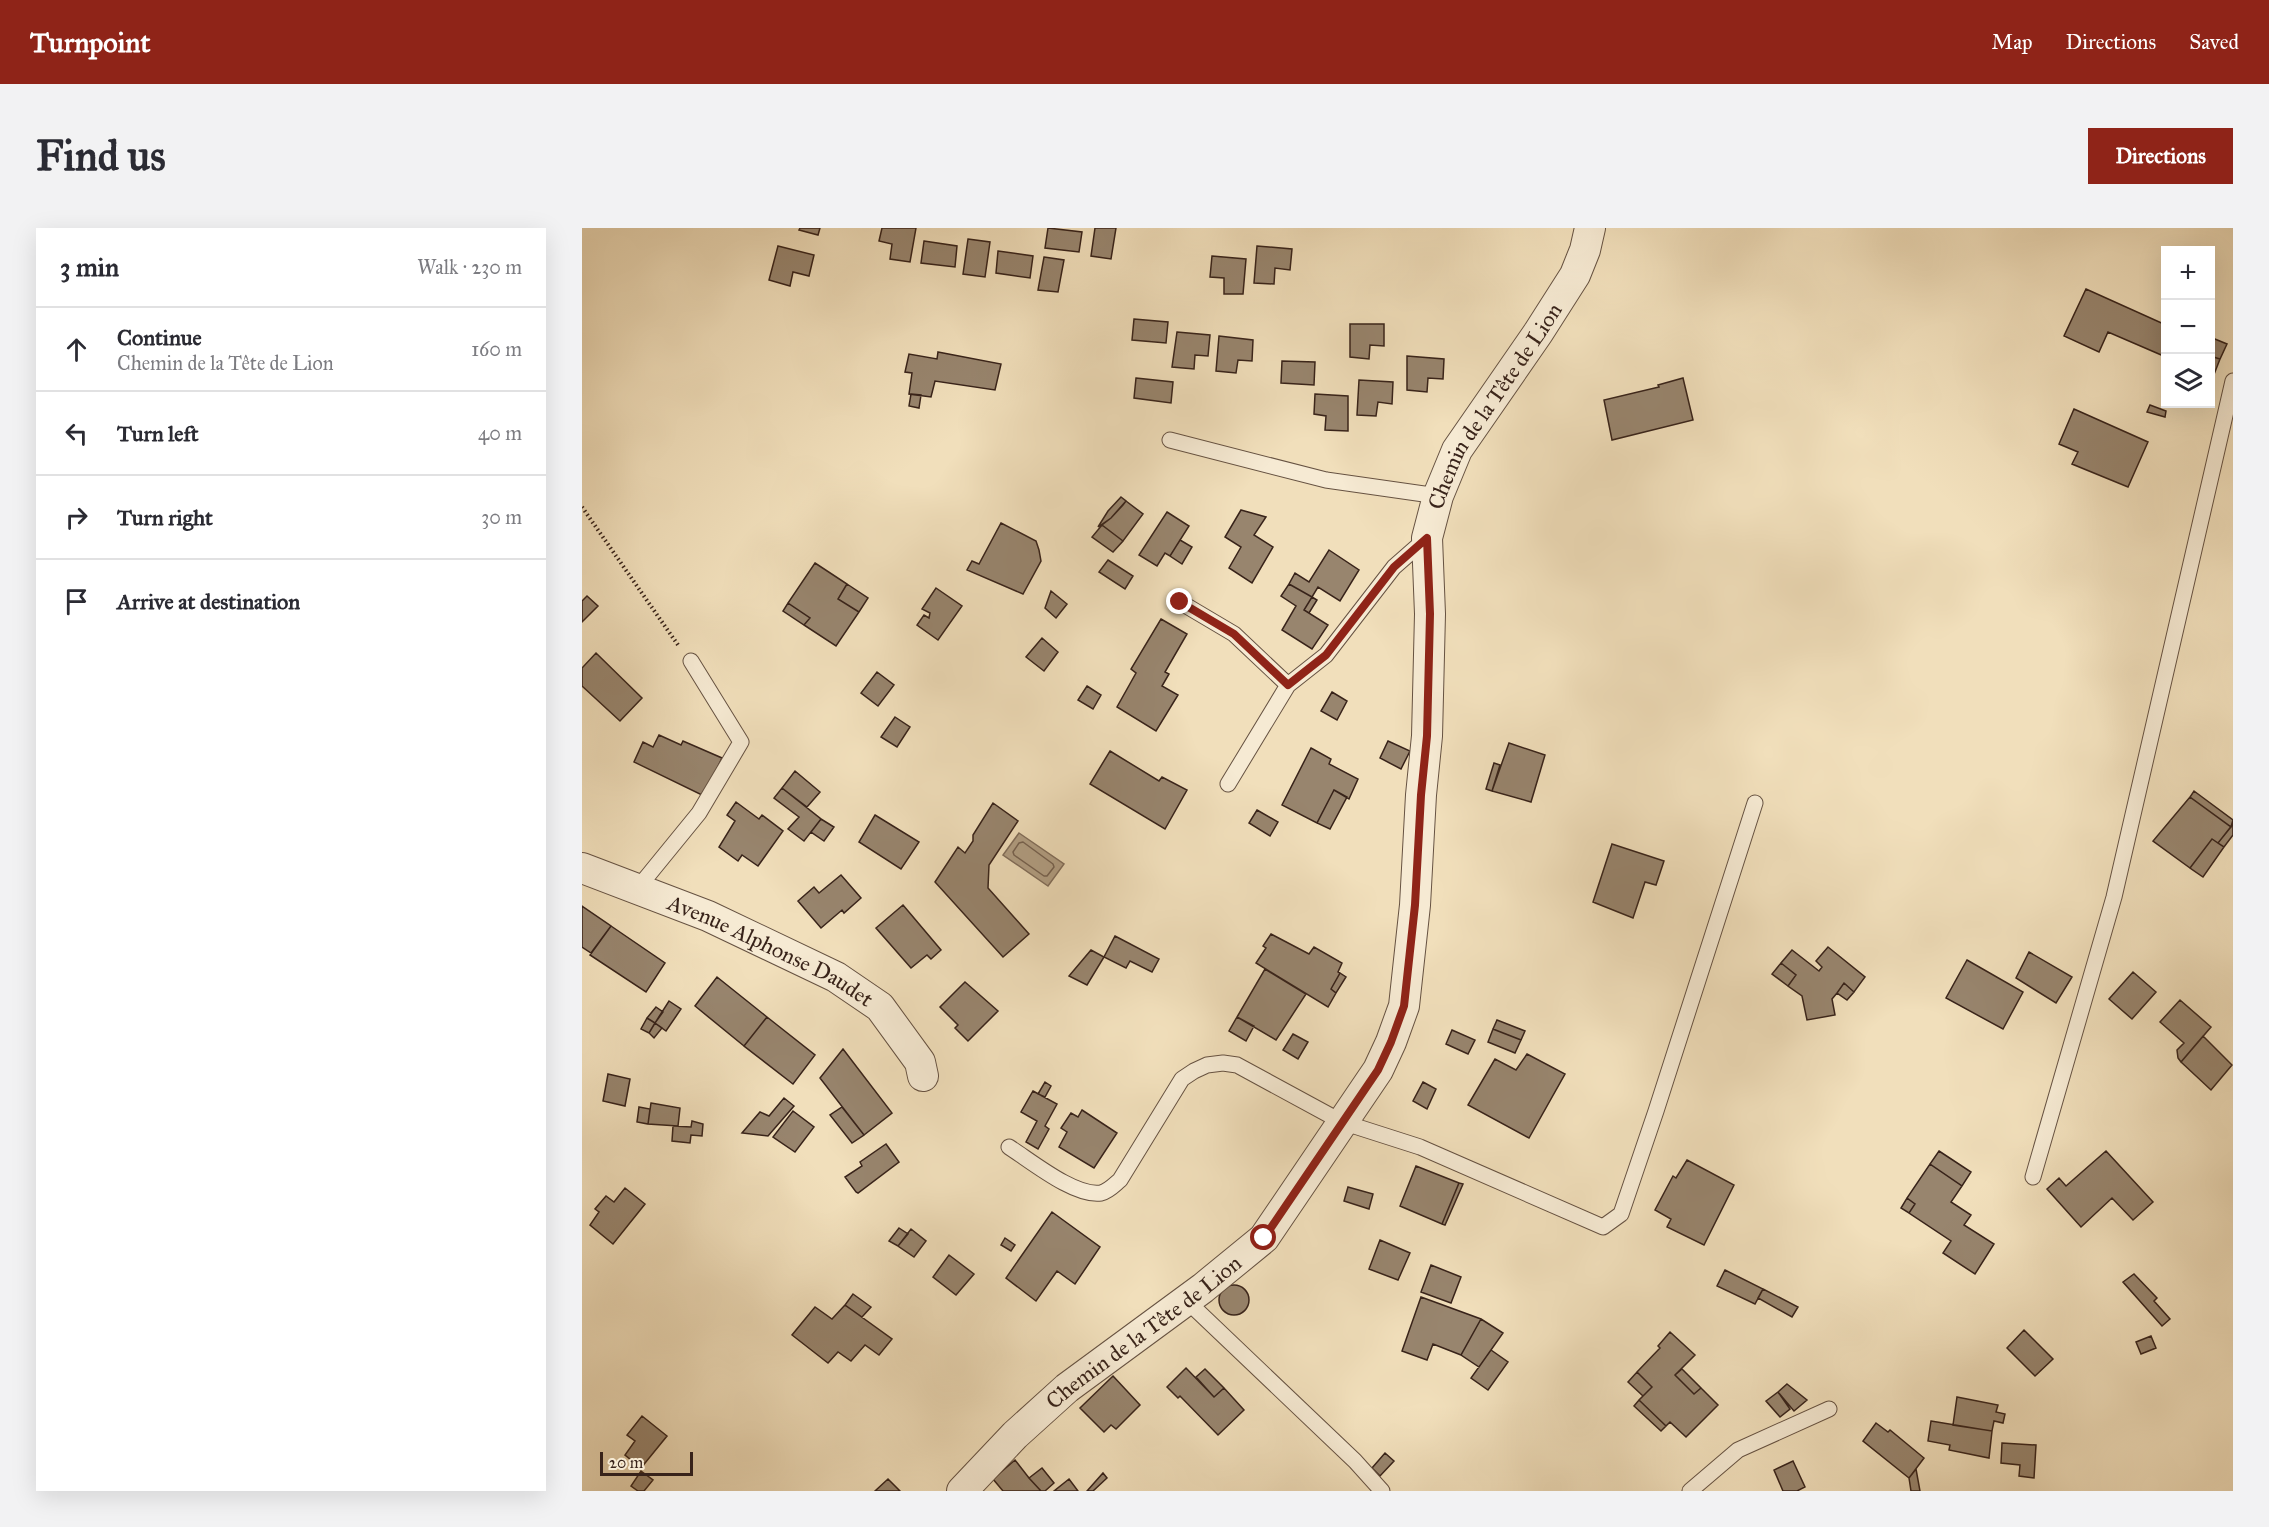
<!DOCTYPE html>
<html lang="en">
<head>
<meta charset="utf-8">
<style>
  :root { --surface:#fff; --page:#f2f2f3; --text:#2b2b33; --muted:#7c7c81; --line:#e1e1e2; --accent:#8f2418 }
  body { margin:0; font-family:"IM FELL Great Primer",serif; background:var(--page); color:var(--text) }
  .controls { position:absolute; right:18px; top:18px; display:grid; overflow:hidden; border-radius:0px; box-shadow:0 6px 24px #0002 }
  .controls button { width:54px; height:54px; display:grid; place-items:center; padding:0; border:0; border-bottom:2px solid var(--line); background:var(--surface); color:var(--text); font:30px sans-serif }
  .scale { position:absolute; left:18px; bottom:15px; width:93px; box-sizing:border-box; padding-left:6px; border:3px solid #38231a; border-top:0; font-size:16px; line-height:21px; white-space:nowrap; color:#38231a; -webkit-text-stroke:4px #f6ead3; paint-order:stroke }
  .stop { position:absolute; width:18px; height:18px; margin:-14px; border:4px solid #8f2418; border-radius:50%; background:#fff }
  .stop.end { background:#8f2418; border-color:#fff; box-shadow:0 2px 6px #0008 }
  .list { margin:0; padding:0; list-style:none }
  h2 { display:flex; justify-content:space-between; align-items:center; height:78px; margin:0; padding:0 24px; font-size:26px }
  h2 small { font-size:20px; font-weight:400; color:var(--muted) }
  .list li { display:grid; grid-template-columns:39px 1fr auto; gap:18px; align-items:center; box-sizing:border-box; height:84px; padding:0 24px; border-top:2px solid var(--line) }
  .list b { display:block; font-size:22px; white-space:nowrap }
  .list p { margin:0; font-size:20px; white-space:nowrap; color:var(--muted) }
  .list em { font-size:20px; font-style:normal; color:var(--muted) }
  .icon { flex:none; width:33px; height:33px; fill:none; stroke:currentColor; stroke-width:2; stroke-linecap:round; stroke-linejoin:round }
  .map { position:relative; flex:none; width:1651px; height:1263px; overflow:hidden; border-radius:0px }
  header { display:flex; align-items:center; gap:36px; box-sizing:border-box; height:84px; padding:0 30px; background:var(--accent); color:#fff }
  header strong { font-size:28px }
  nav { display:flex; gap:33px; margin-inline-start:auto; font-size:21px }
  .intro { display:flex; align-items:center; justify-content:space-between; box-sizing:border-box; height:144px; padding:0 36px }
  h1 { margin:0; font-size:42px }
  .button { padding:15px 27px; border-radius:0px; background:var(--accent); color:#fff; font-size:21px; font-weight:700 }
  main { display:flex; gap:36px; padding:0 36px }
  aside { flex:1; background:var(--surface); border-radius:0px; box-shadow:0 6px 24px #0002 }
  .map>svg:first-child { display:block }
</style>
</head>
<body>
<header>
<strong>Turnpoint</strong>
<nav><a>Map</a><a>Directions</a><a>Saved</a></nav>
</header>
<div class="intro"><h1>Find us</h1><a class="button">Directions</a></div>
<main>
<aside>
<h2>3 min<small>Walk · 230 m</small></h2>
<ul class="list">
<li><svg class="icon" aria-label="ahead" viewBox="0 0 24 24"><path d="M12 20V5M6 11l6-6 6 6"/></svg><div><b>Continue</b><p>Chemin de la Tête de Lion</p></div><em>160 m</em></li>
<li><svg class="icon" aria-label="left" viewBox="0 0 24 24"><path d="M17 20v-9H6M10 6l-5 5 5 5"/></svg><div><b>Turn left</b></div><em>40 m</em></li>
<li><svg class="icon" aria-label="right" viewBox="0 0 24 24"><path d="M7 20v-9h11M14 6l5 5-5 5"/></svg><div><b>Turn right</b></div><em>30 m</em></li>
<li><svg class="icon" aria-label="arrive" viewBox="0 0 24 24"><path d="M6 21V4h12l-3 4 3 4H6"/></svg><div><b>Arrive at destination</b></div></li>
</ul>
</aside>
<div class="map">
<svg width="1651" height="1263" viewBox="0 0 1651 1263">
  <rect width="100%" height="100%" fill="#f1dfbb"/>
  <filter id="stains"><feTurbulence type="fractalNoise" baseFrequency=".00333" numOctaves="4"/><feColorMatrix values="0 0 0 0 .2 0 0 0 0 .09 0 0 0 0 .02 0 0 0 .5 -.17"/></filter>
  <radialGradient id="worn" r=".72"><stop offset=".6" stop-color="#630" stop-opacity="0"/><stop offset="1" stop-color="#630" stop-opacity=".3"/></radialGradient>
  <path fill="#b29f84" stroke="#816d5a" stroke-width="1.5" d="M437 605 482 636 466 658 421 627Z"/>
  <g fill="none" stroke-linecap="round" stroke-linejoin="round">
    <path stroke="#75614f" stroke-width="1.5" d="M441 614 471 636 472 639 465 648H462L432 627 431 624 437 615Z"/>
  </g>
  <path fill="#98856e" stroke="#38231a" stroke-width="1.5" d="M218 0H238L236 7 217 2Z
    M300 0H334L328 34 308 31 310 16 297 13Z
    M466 0 500 4 497 24 463 20Z
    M513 0H534L529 31 509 28Z
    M386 11 408 14 403 49 381 46Z
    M342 13 375 18 373 39 339 35Z
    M196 18 232 27 227 48 211 44 208 58 187 52Z
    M675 18 710 21 708 42 693 40 692 56 672 55Z
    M416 23 451 28 448 50 414 45Z
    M630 28 664 31 661 66H642V50L628 49Z
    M462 29 482 32 476 64 456 62Z
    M1504 61 1584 97V129L1526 104 1517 124 1482 108Z
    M552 91 586 94 584 115 550 112Z
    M768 96H802V118L788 117 787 131 768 129Z
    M595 104 628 107 626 128 613 127 612 141 590 139Z
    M637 108 671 112 670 133 656 132 654 145 634 143Z
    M1628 109 1645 116 1638 131 1628 128Z
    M356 124 419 136 413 162 353 153 349 169 327 166 330 145 323 144 327 126 355 131Z
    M825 128 862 131 861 151 846 150 845 164 825 162Z
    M1628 128 1638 131 1631 149H1628Z
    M700 133 733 134 732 157 699 155Z
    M554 150 591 154 589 175 552 170Z
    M1101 150 1111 192 1030 212 1022 172 1077 159 1076 157Z
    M777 152 811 154 810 176 796 174 794 188 775 187Z
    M329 166 339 167 337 180 327 178Z
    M733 166 766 168V203L743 202 744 188 732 186Z
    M1568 177 1584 183 1583 189 1565 184Z
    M1492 181 1566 214 1546 259 1490 236 1496 224 1477 216Z
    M539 269 544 273 541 277 529 290 516 299 526 283Z
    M544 273 561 286 541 313 520 297 529 290Z
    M659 282 684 289 672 307 691 319 670 355 647 340 659 319 643 309Z
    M585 284 607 298 588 328 583 325 575 338 557 327Z
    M419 295 454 313 457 322 459 333 441 366 385 342 390 333 397 336Z
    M520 297 541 313 531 324 510 309Z
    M598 312 610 319 600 336 588 328Z
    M747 322 777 342 758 373 736 359 730 369 707 356 713 345 727 354Z
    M526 332 551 348 543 361 517 344Z
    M233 335 265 356 256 371 277 384 254 418 222 397 228 390 206 375Z
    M265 356 286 370 277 384 256 371Z
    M707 356 730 369 722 382 746 397 730 421 700 402 714 378 699 368Z
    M354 360 380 378 356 412 335 397 342 387 347 390 348 385 340 381Z
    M469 363 485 376 474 390 463 380Z
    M5 368 16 378 0 394V373Z
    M730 369 735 372 727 385 722 382Z
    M206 375 228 390 222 397 201 383Z
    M579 391 605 406 583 444 587 446 580 458 596 467 574 503 535 479 554 445 549 441Z
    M460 410 476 424 462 443 444 429Z
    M14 425 60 470 38 493 0 458V440Z
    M295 444 312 457 296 478 279 465Z
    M505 458 519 467 511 481 496 472Z
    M750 464 765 473 755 492 739 483Z
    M313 489 328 499 315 519 299 509Z
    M77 507 99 517 101 513 140 530 122 568 52 534 61 514 71 519Z
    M806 513 828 523 819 541 798 530Z
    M927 515 963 527 949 574 910 563Z
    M729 520 749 531 747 536 776 551 767 571 752 562 735 595 700 577Z
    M528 523 577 553 580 549 605 562 583 601 508 556Z
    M912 535 918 537 910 563 904 561Z
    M213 543 238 564 225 579 200 560Z
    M200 560 239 591 222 613 206 601 217 589 192 570Z
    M752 562 765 569 748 601 735 595Z
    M1612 563 1651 592 1649 599 1608 569Z
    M1608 569 1649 599 1636 615 1630 611 1608 640 1571 613Z
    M154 574 177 591 180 587 201 603 176 638 160 627 156 633 137 619 153 593 145 587Z
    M411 575 436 593 407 637 406 660 447 706 421 729 353 654 376 619 383 625 391 613V607Z
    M675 582 696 594 688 608 667 595Z
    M293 587 337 614 319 641 277 614Z
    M239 591 252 599 242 613 229 604Z
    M1651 596V607L1642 619 1636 615Z
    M1630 611 1642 619 1621 649 1608 640Z
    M1030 616 1082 633 1074 657 1063 654 1051 690 1011 674Z
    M259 647 279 670 262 685 260 682 239 700 216 673 232 659 237 665Z
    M321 677 359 722 349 731 345 727 329 740 294 700Z
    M0 678 29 698 9 725 0 719Z
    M29 698 83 735 64 764 8 727Z
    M689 706 727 726 732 719 760 735 756 744 758 745 749 761 754 765 746 779 674 735 684 720 681 718Z
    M533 708 577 731 570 744 548 733 544 740 522 729Z
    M1246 719 1283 749 1272 764 1262 755 1255 765 1250 771 1253 787 1225 792 1220 768 1206 758 1214 747 1199 735 1210 722 1237 743 1240 739 1234 733Z
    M509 722 522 729 505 757 487 748Z
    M1447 724 1490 749 1474 775 1434 750Z
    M1385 732 1441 764 1421 801 1364 770Z
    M1199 735 1214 747 1206 758 1190 746Z
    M683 741 724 766 694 812 655 789Z
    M1551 744 1574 764 1550 791 1527 771Z
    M758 745 764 749 754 765 749 761Z
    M135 749 185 789 162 818 113 778Z
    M383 754 416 783 386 813 373 800 376 797 358 779Z
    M1262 755 1272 764 1265 772 1255 765Z
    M1598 772 1629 799 1599 834 1596 830 1595 822 1602 815 1578 794Z
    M87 773 99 781 84 803 73 795Z
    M74 779 81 784 73 795 65 790Z
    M185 789 233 827 211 856 162 818Z
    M655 789 672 798 664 813 647 803Z
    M65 790 73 795 67 805 59 801Z
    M915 792 943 803 939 812 911 801Z
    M73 795 80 800 72 810 67 805Z
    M911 801 939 812 933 825 906 814Z
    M870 802 893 812 886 826 864 816Z
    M711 806 726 814 716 831 701 822Z
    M1621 808 1650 837 1629 862 1599 834Z
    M261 821 310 885 282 907 238 850Z
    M945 826 983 846 947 910 886 877 913 831 934 842Z
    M26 846 48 851 43 878 21 873Z
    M463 854 469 858 463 869 456 866Z
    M841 854 854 861 845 881 831 873Z
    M451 863 475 876 463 898 467 901 456 921 444 914 455 893 439 884Z
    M202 870 212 878 186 908 160 905 178 884 187 888Z
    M69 875 98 880 96 898 66 896Z
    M57 879 68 881 66 896 55 894Z
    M260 879 282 907 270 915 248 887Z
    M500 882 535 905 512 940 477 919 485 904 479 900 489 885 496 889Z
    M211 883 232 899 213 924 191 909Z
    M110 893 121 896 120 908 109 907 108 915 90 913 91 898 109 899Z
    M304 916 317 934 276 965 274 964 263 949 280 938 278 934Z
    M1357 923 1389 944 1380 958 1348 936Z
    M1524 923 1571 974 1551 992 1530 970 1499 999 1465 961 1477 950 1484 958Z
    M1105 932 1152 957 1122 1017 1085 999 1089 991 1073 982 1091 948 1094 950Z
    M1348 936 1380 958 1369 974 1389 987 1382 997 1412 1016 1393 1046 1361 1025 1369 1013 1327 985 1333 976 1325 970Z
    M834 938 877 955 860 996 818 978Z
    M877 955 881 956 863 997 860 996Z
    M766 959 791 966 787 981 762 973Z
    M43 960 63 976 31 1016 8 997 17 984 13 981 24 968 32 974Z
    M1325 970 1333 976 1327 985 1319 980Z
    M470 984 518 1019 493 1056 475 1043 454 1073 424 1050Z
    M317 1000 326 1006 316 1018 307 1013Z
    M329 1001 344 1013 332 1029 316 1018Z
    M423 1010 433 1017 429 1023 419 1017Z
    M798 1012 828 1025 816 1052 787 1041Z
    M367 1027 392 1046 374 1067 351 1049Z
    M849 1037 879 1049 869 1075 839 1064Z
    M1143 1042 1181 1061 1173 1076 1135 1058Z
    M1552 1046 1575 1070 1572 1073 1588 1091 1580 1098 1541 1054Z
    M637 1072a15 15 0 1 1 30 0a15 15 0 1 1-30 0Z
    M1181 1061 1216 1079 1210 1089 1176 1070Z
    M271 1066 289 1079 280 1089 263 1077Z
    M839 1069 899 1091 879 1127 851 1116 845 1132 820 1123Z
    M263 1077 310 1111 297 1127 283 1117 269 1133 256 1124 246 1135 210 1107 233 1079 250 1091Z
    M899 1091 921 1105 897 1139 879 1127Z
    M1442 1102 1471 1131 1453 1148 1425 1120Z
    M1088 1104 1113 1127 1093 1147 1112 1166 1119 1160 1136 1177 1104 1209 1088 1194 1084 1198 1057 1172 1070 1159 1055 1144 1078 1120 1076 1118Z
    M1569 1108 1574 1120 1559 1126 1554 1114Z
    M909 1122 926 1134 906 1162 889 1150Z
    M604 1140 632 1169 642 1160 662 1182 636 1207 598 1168 596 1170 585 1159Z
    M623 1141 642 1160 632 1169 614 1149Z
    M1100 1141 1119 1160 1112 1166 1093 1147Z
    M1055 1144 1070 1159 1061 1168 1046 1154Z
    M531 1148 558 1177 534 1201 529 1197 522 1204 498 1180Z
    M1205 1156 1225 1172 1212 1183 1196 1164Z
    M1196 1164 1208 1181 1198 1189 1184 1173Z
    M1375 1169 1416 1177 1414 1184 1423 1186 1421 1195 1412 1193 1410 1203 1371 1197Z
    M1057 1172 1084 1198 1079 1203 1052 1178Z
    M60 1188 85 1208 59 1240 43 1227 53 1213 45 1207Z
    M1349 1193 1410 1203 1407 1230 1367 1222 1368 1217 1346 1213Z
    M1294 1195 1306 1204 1308 1202 1342 1230 1327 1250 1281 1213Z
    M1420 1215 1454 1217 1452 1250 1437 1248 1438 1237 1419 1235Z
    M803 1225 812 1233 798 1248 790 1240Z
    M433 1232 447 1250 459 1263H421L411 1251Z
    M1211 1233 1223 1259 1215 1263H1201L1192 1242Z
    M460 1240 472 1255 463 1263H459L447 1250Z
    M1334 1241 1338 1263H1329L1327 1250Z
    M59 1243 71 1252 62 1263H56L49 1258Z
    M521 1245 525 1250 511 1263H505Z
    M306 1251 318 1263H293Z
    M487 1251 496 1263H472Z"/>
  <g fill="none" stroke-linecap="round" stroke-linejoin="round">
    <defs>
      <path id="lane" d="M588 212 744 252 856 268
        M598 374 652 406 706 457
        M646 556 706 457 744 427 812 339 845 310
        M55 661 117 585 159 514 109 433
        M427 919C449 933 493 969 519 965 527 963 532 957 538 952L600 851 612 843 625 837 641 835 655 837 760 894 838 919 1021 999 1039 986 1074 883 1173 575
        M1451 949 1532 669 1651 153
        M604 1072 773 1233 800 1263
        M1108 1263 1156 1222 1247 1181"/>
      <g id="street">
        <path id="s1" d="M0 640 126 688 254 749 298 779 338 834 341 848"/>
        <path id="s2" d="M380 1263 433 1207 485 1160 621 1060 682 1010 796 842 809 814 822 778 833 677 839 567 845 508 848 386 845 310 856 268 875 222 956 105 993 47 1003 22 1008 0"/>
      </g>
    </defs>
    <use href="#lane" stroke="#665242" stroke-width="17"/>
    <use href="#street" stroke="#665242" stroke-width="32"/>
    <path stroke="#38231a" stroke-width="4" stroke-dasharray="1.5 3" stroke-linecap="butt" d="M0 279 96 417"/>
    <use href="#lane" stroke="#f6ead3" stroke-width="15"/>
    <use href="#street" stroke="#f6ead3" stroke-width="30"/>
  </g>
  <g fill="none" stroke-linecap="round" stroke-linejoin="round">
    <path stroke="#8f2418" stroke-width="8" d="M598 374 652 406 706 457 744 427 812 339 845 310 848 386 845 508 839 567 833 677 822 778 809 814 796 842 682 1010"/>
  </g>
  <g text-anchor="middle" stroke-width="6" stroke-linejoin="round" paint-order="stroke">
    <g font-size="22" fill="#38231a" stroke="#f6ead3">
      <text dy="8" stroke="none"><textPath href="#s2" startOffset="1286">Chemin de la Tête de Lion</textPath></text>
      <text dy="8" stroke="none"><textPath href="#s1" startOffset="206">Avenue Alphonse Daudet</textPath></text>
      <text dy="8" stroke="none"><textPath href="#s2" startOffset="242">Chemin de la Tête de Lion</textPath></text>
    </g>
  </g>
  <rect width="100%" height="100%" filter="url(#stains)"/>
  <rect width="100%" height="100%" fill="url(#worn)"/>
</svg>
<div class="controls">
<button>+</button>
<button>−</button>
<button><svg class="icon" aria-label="layers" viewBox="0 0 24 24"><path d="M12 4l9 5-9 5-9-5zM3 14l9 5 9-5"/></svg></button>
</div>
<div class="scale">20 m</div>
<div class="stop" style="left:682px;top:1010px"></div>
<div class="stop end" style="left:598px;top:374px"></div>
</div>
</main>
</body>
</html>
